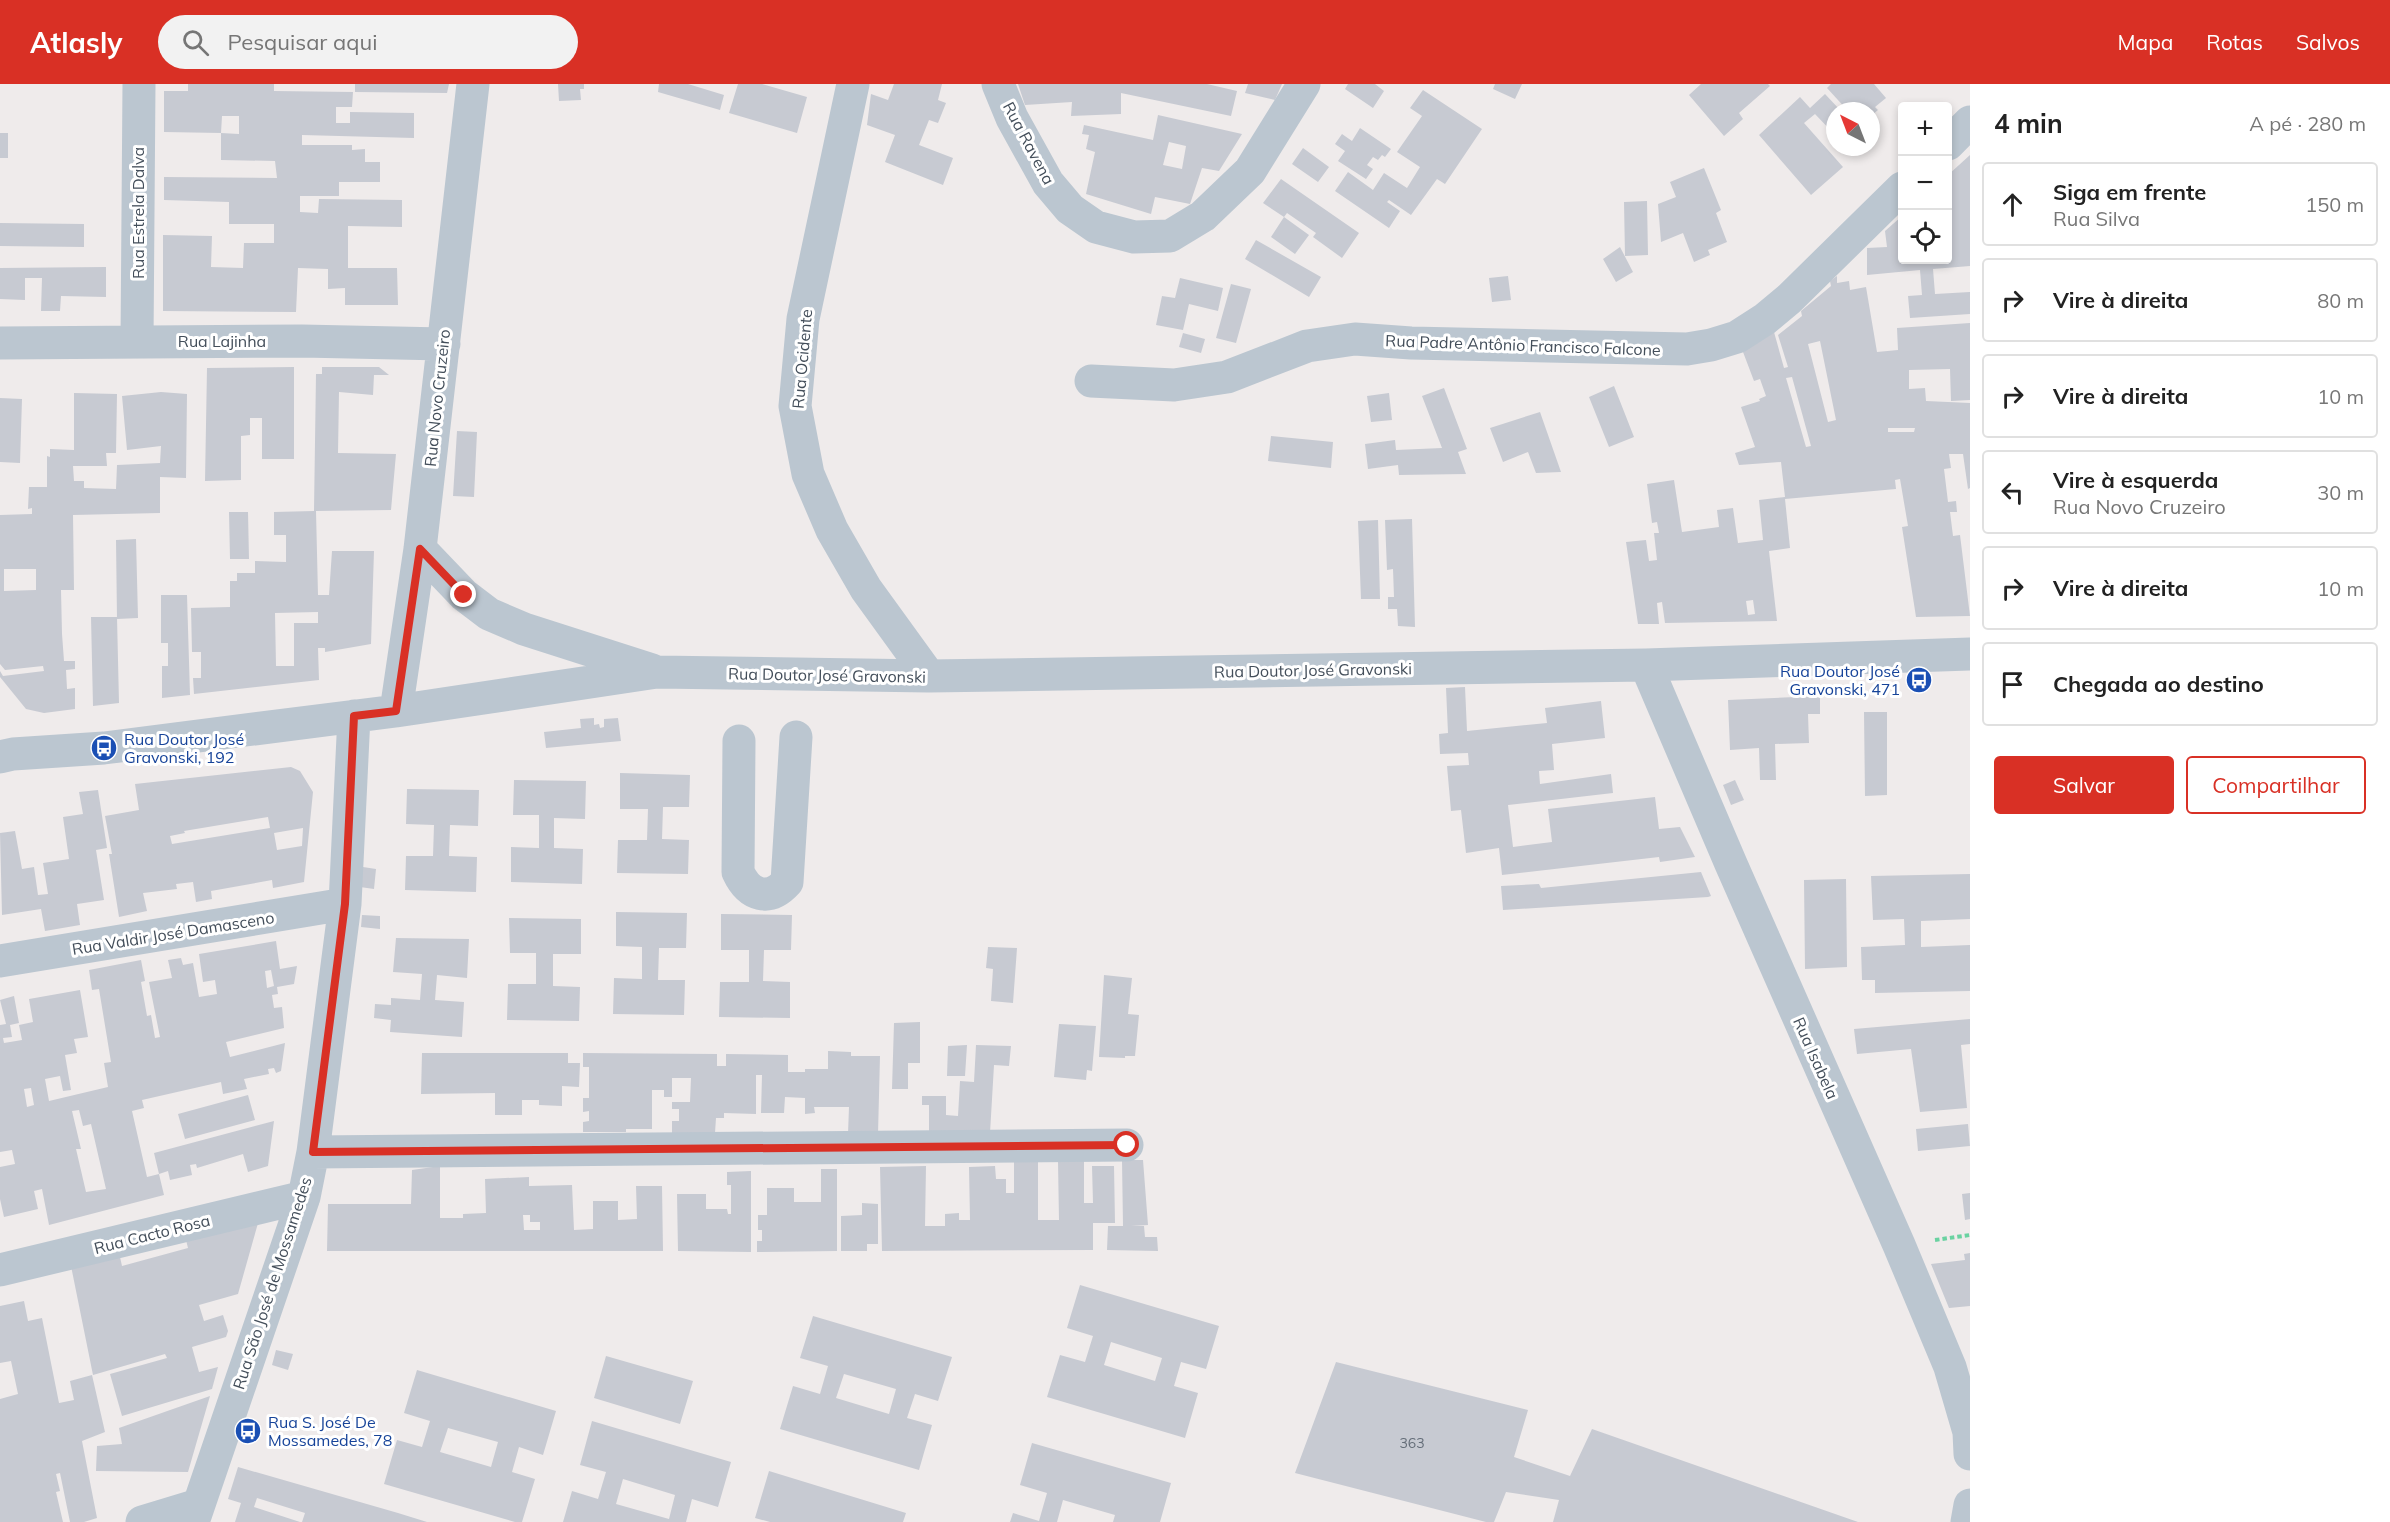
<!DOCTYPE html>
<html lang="pt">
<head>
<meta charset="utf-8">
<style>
  :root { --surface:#fff; --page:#f2f2f2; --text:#222; --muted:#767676; --line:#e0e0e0; --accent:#d93025 }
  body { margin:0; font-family:Mulish,sans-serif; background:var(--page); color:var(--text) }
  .controls { position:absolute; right:18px; top:18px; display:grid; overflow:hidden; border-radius:6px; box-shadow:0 3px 9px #0003 }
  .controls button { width:54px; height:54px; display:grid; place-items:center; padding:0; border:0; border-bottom:2px solid var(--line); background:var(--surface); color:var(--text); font:30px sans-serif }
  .compass { position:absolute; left:1826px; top:18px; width:54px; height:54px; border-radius:50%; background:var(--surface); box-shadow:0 3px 9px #0003; rotate:318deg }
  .stop { position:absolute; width:18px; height:18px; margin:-14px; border:4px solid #d93025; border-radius:50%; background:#fff }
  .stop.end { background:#d93025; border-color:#fff; box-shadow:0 2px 6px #0008 }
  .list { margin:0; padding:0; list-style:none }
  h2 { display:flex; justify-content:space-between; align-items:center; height:78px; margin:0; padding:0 24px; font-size:26px }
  h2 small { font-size:20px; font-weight:400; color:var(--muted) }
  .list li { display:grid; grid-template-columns:39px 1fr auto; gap:18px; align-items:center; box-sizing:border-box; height:84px; margin:0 12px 12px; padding:0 12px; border:2px solid var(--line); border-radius:6px }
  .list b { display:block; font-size:22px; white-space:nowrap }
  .list p { margin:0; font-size:20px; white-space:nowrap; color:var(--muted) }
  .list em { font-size:20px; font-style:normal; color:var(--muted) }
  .actions { display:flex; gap:12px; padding:18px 24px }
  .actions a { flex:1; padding:14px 0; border:2px solid var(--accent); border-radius:6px; text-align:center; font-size:21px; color:var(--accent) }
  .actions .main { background:var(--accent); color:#fff }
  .icon { flex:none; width:33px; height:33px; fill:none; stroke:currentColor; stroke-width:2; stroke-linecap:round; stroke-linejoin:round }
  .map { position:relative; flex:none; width:1970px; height:1438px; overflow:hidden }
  header { display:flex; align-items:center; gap:36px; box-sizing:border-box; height:84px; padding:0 30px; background:var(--accent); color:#fff }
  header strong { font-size:28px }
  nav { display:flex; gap:33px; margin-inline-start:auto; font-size:21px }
  .search { width:420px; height:54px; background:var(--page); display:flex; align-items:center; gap:15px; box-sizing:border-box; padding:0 21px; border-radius:33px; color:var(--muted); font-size:22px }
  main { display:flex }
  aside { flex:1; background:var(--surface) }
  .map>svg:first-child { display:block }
</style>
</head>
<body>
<header>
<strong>Atlasly</strong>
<div class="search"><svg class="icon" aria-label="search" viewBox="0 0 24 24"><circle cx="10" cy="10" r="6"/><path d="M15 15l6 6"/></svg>Pesquisar aqui</div>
<nav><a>Mapa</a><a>Rotas</a><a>Salvos</a></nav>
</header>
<main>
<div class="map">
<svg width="1970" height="1438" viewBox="0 0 1970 1438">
  <rect width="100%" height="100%" fill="#efebeb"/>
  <path fill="#c7cad2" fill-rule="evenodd" d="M188 0H274V7L353 8 352 23H336V39H350V28L414 29V54L302 51V61H352V66L365 65V78H380V98H339V112H300V128L318 129 319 115 402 116V143L348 142V184H397L398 221H345V204L328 205V185L298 184 296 228 163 227V151L212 152 211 183 243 184 244 159H274V140H229V118L164 116V93L277 94 275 77 221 76V49L239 50V32H222L221 49 164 48V7H188Z
    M355 0H449L447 9 355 8Z
    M558 0H584V5H580L581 16 559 17Z
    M659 0H688L724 11 720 26 658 8Z
    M738 0H762L807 13 797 49 729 29Z
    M894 0H942L938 16 946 19 938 39 929 36 919 61 953 74 943 101 885 78 895 51 867 41 871 10 888 16Z
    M1018 0H1207L1237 7 1231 32 1121 9V30L1071 32 1072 18 1025 21Z
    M1248 0H1282L1275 16 1245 9Z
    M1348 0H1375L1384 7 1373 24 1345 5Z
    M1495 0H1522L1515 15 1493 5Z
    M1701 0H1768L1770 2 1739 29 1743 35 1724 52 1689 11Z
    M1831 0H1874L1886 14 1875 23 1878 26 1871 32V27H1848L1827 4Z
    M1423 6 1482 45 1445 100 1437 95 1411 131 1389 116 1387 118 1400 127 1389 144 1335 107 1348 88 1373 106 1384 89 1407 104 1420 83 1397 68 1422 32 1410 24Z
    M1825 10 1841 27H1835V51L1815 30 1804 39 1843 83 1811 111 1759 51 1800 13 1810 24Z
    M1158 31 1242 50 1219 87 1202 84 1190 120 1155 113 1151 130 1086 110 1095 68 1086 65 1089 51 1082 50 1084 41 1153 56ZM1169 58 1186 62 1182 85 1163 81Z
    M1360 44 1391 65 1385 73 1382 71 1378 76 1373 73 1367 81 1373 85 1366 95 1338 77 1345 67 1335 60 1342 50 1352 57Z
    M0 49H8V74H0Z
    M1303 64 1329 83 1318 98 1292 80Z
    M1970 71V182L1933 185 1935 210 1970 208V230L1910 234 1908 212 1922 211 1920 186 1867 191V164L1887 163 1885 147 1902 132V176H1948V91Z
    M1704 84 1721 126 1716 129 1727 158 1708 166 1710 171 1694 178 1683 149 1661 158 1658 120 1676 113 1670 98Z
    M1281 95 1359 149 1342 174 1313 153 1316 149 1287 129 1284 133 1263 119Z
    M1647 117 1648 171 1625 172 1624 118Z
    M1284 133 1309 151 1295 170 1271 153Z
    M0 139 84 140V163L0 162Z
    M1256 156 1321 193 1309 213 1245 175Z
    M1620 163 1633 188 1616 198 1603 175Z
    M106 183V213L61 212 60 227H41L42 194H25V216L0 215V184Z
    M1508 192 1511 216 1492 218 1489 194Z
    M1837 192V199L1849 197 1850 206 1866 203 1877 268 1898 266 1897 244 1970 239V316L1951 317 1950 285 1909 286V305L1925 304 1926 317 1970 319V404L1968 405 1963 370H1949L1951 384 1944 385 1948 418 1956 417 1957 428H1950L1953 452 1960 451 1970 532 1916 533 1902 443 1908 442 1900 395 1895 396 1896 405 1785 415 1790 464 1769 467 1777 537 1665 539 1662 518 1657 519 1659 540H1638L1626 458 1646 456 1649 477 1657 476 1654 449H1659L1657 438 1652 439 1647 400 1674 396 1682 448 1719 443 1717 426 1733 424 1738 459 1763 456 1759 416 1785 413 1781 378 1739 381 1735 369 1755 363 1741 323 1760 317 1759 315 1766 312 1760 295 1754 297 1743 268 1774 248 1784 284 1788 283 1778 251 1802 232 1801 227 1831 202 1830 197ZM1820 257 1836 336 1828 338 1808 260ZM1792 293 1811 362 1806 363 1786 294ZM1888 344H1915L1914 348H1888ZM1753 516 1755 530 1748 531 1746 517Z
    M1180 194 1223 204 1218 227 1189 220 1183 246 1156 241 1162 212 1175 214Z
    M1231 200 1251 205 1236 259 1216 254Z
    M1183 249 1205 255 1201 269 1179 263Z
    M294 283V375H262V334H250V351L241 352V396L205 397 207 284Z
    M322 283H379L389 291H374L373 311 339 308 338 369 396 370 391 426 316 427 318 511H329L332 467H374L371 560 325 568V564H318L319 596 194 610 193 594H201V568H192L191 524 230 523V497H237V489H255V477L286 478V451H274V428L314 427 316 290H322ZM318 528V539H294V582H276L275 529Z
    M1614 302 1634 353 1609 363 1589 313Z
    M1444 304 1467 365 1458 368 1466 390 1399 391 1398 381 1368 385 1365 360 1395 356 1396 366 1442 364 1422 312Z
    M161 308 187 310 186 394 160 393V429L73 431 74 506H61L62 550 64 577H75V585L66 586 67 605 75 604V625L44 629 26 625 0 593V587L3 592 44 587 43 582 5 586 0 580V431L32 430V424L28 425 29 403H47V372L50 373V365L74 366V309L117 310 116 369H106L107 382H73L74 397H84V404L116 405 117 381 160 379 161 362 127 366 122 312ZM4 485H36V506L4 507Z
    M1389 309 1392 336 1371 338 1367 312Z
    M0 314 22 315 20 379 0 378Z
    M1540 328 1561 388 1536 389 1528 368 1503 378 1490 344Z
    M457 347 477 348 474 413 453 412Z
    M1271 352 1333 358 1331 384 1268 377Z
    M229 428H248L249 475H230Z
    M1412 435 1415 543 1398 542 1397 525H1388V513H1394L1393 485 1387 486 1385 436Z
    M1378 436 1380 515H1361L1358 437Z
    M136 455 138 534 117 535 116 456Z
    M161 511H187L190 611 162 614V582H168V559H161Z
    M91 533H117L119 619 93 622Z
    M1465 603 1467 647 1547 639 1545 624 1601 617 1605 654 1552 660 1554 686 1539 687 1540 700 1611 690 1613 709 1508 721 1513 763 1552 758 1548 725 1655 713 1659 745 1680 743 1695 773 1660 778 1659 773 1502 791 1499 764 1466 769 1461 726 1451 727 1447 682 1469 681 1468 669 1440 670 1439 650 1448 649 1446 604Z
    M1820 612V630H1808L1809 659 1775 660 1776 696H1760L1759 664 1730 666 1728 616Z
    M1864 628H1887V711L1865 712Z
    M594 634V641L599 640 600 644 604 643V635L618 634 621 657 546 664 544 648 581 644 580 635Z
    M291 683 300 687 313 708 304 798 273 804 272 796 211 807 212 815 196 818 193 798 176 800 177 805 143 809 147 827 119 833 109 770H112L105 732 139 726 135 700ZM268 733 270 744 172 760 170 752 185 749 184 747ZM303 744 302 762 277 766 274 749Z
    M620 689 690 691 689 723H663L662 755 689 756 688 790 617 789 618 756H647L648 725H620Z
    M514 696 586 697 585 735 554 734V764L583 765 582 800 511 798V763L539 764V731H513Z
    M1735 696 1744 716 1731 721 1723 701Z
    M407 705 479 706 478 742 450 741 449 772 477 773 476 808 405 806 406 772H433L434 741 406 740Z
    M98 706 107 764 96 766 104 816 77 820 80 841 45 847 41 825 2 831 0 749 15 747 22 785 34 783 38 811 48 810 43 779 69 775 63 733 83 730 79 708Z
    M363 783 376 785 374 805 360 803Z
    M1701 788 1711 812 1708 813 1503 826 1501 802 1539 800 1541 804Z
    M1970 790V835L1921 837V863L1970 861V907L1875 909V896H1862L1861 863 1905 861 1904 835 1873 836 1871 792Z
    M1846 795 1847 883 1805 885 1804 796Z
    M616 828 687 829 686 864H659L658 896H685L684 931 613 930 614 894 642 895V863L616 862Z
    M721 830 792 831 791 866H764L763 897 790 898V934L719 933 720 898H749V866H721Z
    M362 831 380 832V845L361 843Z
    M509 834 581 835V870H553V902L580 903 579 937 507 936 508 900H536V869H510Z
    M396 854 469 855 467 894 437 891 435 916 464 918 462 953 390 948 391 936 374 934 375 920 391 921V914L420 916 422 890 393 888Z
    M276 857 280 885 297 882 294 900 277 903 278 910 272 911 274 924 282 923 284 944 226 958 230 973 285 959 281 987 276 989 274 984 268 985 269 990 244 995 247 1005 223 1010 221 998 142 1016 144 1024 132 1027 147 1093 159 1090 164 1111 49 1141 42 1105 34 1107 38 1125 4 1133 0 1115V1083L15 1080 12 1066 0 1068V941L6 940 0 916 14 912 19 939 10 941 12 953 3 954 4 959 22 956 19 941 33 938 29 915 80 906 88 953 74 955 77 969 65 971 71 1006 63 1007 60 992 45 995 49 1017 108 1003 104 979 111 978 99 905 92 906 89 886 141 876 145 897 141 898 147 932 151 931 155 954 160 953 149 898 172 894 168 876 181 874 183 881 193 879 199 913 217 910 215 896 203 898 199 870ZM271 886 274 902 267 904 265 887ZM31 1004 34 1021 27 1023 24 1005ZM79 1026 83 1042 91 1040 106 1105 86 1108 76 1065H81L72 1027Z
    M988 863 1017 864 1013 919 991 917 993 885 986 884Z
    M1104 891 1132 894 1128 930 1139 931 1135 972H1125V974L1099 973Z
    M1970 935V960L1961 961 1967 1024 1920 1028 1911 965 1857 970 1854 945Z
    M920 938V979H908V1005H892L894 939Z
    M1059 940 1096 942 1092 987 1087 986 1086 996 1054 993Z
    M967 961 965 992H947L948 962Z
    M976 961 1011 962 1009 982 994 981 990 1049 929 1050V1021H922V1012H946V1031L958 1032 960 997 974 998Z
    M828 967 851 968V972H880L878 1050H848L849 1023H814L815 1029 805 1030V1014L785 1013 784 1029H761L762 991H756V1030L724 1029V1034H716L715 1049H672V1037H679V1025H672V1018H690L691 994H672V1013H664V1006H652V1045H626V1048H583V1038L589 1037V1027L583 1028V1014H589V983H583V969L717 970V982H726V970L788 971V988H805V985H828Z
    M422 969H568V979H580L579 1003 562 1002V1022L539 1021V1016H522V1031H495V1009L421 1010Z
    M248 1011 255 1036 185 1055 178 1030Z
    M274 1037 268 1082 248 1088 243 1070 197 1084 196 1080 190 1081 192 1091 170 1096 168 1087 159 1090 154 1069Z
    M1968 1040 1970 1062 1918 1067 1916 1045Z
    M1122 1076H1143L1148 1141 1131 1142H1144L1145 1153H1157L1158 1167 1107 1166 1108 1142H1123Z
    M1084 1077V1119H1093L1092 1082H1114L1115 1139H1093V1166L882 1167 880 1083 926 1082 925 1142H945V1130L959 1129V1136H970L969 1083 995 1082 996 1095H1006V1109H1014V1078H1038V1136H1059L1058 1078Z
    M440 1082V1134H463V1130L486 1129 485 1095 529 1093V1102L572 1101 574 1146 593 1145V1117H618V1136L637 1135 636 1102H662L663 1167H327L328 1120H411L412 1086ZM523 1131H530V1138H540V1146H524Z
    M821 1085H837V1167L757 1168V1157H762V1146H758V1131H767V1104H794V1118H821Z
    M751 1087V1168L678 1167 677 1110H706V1125H727L728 1130H731V1101H727V1088Z
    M1970 1109V1135L1965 1136 1962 1110Z
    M862 1119 878 1120V1160H867V1167H841V1132L862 1131Z
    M260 1132 238 1210 199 1221 204 1237 223 1231 228 1247 226 1253 192 1263 199 1288 218 1283 212 1305 122 1332 110 1290 167 1274 165 1270 93 1291 71 1182 120 1173 122 1182 188 1164 185 1152Z
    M1970 1169V1222L1949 1224 1931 1180 1965 1176 1964 1170Z
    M1080 1201 1219 1242 1206 1285 1181 1278 1174 1302 1198 1309 1185 1354 1047 1313 1060 1271 1085 1278 1093 1252 1067 1244ZM1111 1258 1162 1274 1155 1297 1104 1281Z
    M24 1217 28 1237 42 1234 59 1319 74 1316 70 1297 92 1291 105 1348 82 1357 97 1434 84 1438H70L60 1389 56 1390 60 1407 56 1408 63 1438H0V1315L18 1310 11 1277 0 1279V1222Z
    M813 1232 952 1273 938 1317 915 1310 907 1334 932 1341 919 1386 780 1345 793 1302 820 1310 828 1282 800 1274ZM844 1290 896 1305 889 1330 836 1314Z
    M276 1266 293 1270 288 1286 272 1281Z
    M606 1272 693 1297 680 1340 594 1314Z
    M1336 1278 1528 1326 1514 1373 1570 1392 1592 1345 1858 1438H1553L1559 1416 1506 1408 1494 1438H1486L1295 1389Z
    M417 1286 556 1327 543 1371 519 1363 512 1388 535 1395 522 1438H515L384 1400 397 1356 422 1363 430 1337 404 1329ZM448 1344 498 1358 491 1383 440 1368Z
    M210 1312 188 1388 96 1387 97 1362 122 1360 119 1344Z
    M592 1337 731 1378 718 1423 692 1415 686 1438H563L572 1407 598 1415 606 1388 580 1381ZM623 1395 675 1411 669 1435 616 1420Z
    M1032 1359 1171 1399 1160 1438H1113L1115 1431 1063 1416 1057 1438H1010L1013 1429 1039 1437 1047 1409 1020 1401Z
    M238 1383 398 1429 427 1438H302L305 1429 257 1414 254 1423 300 1438H235L241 1419 228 1415Z
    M769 1387 906 1429 903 1438H770L755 1434Z"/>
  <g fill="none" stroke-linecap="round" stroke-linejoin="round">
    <path stroke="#6ad2a1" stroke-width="4" stroke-dasharray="4.5 3" stroke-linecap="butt" d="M1935 1156 1970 1151"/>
    <path stroke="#bbc6d0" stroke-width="33" d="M853 0 803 235 795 322 808 390 832 446 866 505 929 592
      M998 0 1012 34 1048 99 1070 125 1096 143 1134 153 1170 152 1203 132 1250 87 1304 0
      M1948 60 1970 38
      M137 258 139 0
      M0 259 302 257 444 260
      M1091 297 1174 301 1227 293 1307 262 1355 255 1411 259 1687 265 1711 261 1737 253 1765 235 1789 215 1902 104
      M420 465 464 511 489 530 524 545 652 586
      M1646 581 1731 780 1899 1161 1950 1283 1969 1348 1970 1370
      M396 627 420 465 473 0
      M739 657 738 788C749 812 769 818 787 798L796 653
      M0 673 13 670 104 664 396 627 657 588 929 592 1646 581 1970 570
      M0 877 345 820
      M313 1068 1127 1061
      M0 1186 304 1113
      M142 1438 198 1421
      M193 1438 304 1113 313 1068 345 820 354 632
      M1967 1438 1970 1421"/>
  </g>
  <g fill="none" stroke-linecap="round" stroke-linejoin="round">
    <path stroke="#d93025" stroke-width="8" d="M464 511 420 465 396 627 354 632 345 820 313 1068 1127 1061"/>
  </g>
  <defs>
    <symbol id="bus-disc" viewBox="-11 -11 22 22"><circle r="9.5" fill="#1a4fb4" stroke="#fff"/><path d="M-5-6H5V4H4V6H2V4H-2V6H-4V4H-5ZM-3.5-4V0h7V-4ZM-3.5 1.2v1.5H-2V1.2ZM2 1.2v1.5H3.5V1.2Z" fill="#fff"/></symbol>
  </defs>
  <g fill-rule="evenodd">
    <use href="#bus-disc" x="1904" y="581" width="30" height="30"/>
    <use href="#bus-disc" x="89" y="649" width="30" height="30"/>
    <use href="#bus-disc" x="233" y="1332" width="30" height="30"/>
  </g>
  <g text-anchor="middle" stroke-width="6" stroke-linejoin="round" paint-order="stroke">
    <g font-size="14" fill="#646d78">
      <text x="1412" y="1364">363</text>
    </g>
    <g font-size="16" fill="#434e5a" stroke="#fff">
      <text transform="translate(1029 59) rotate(62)" y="6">Rua Ravena</text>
      <text transform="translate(138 129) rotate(-90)" y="6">Rua Estrela Dalva</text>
      <text x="222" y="263">Rua Lajinha</text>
      <text transform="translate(1523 261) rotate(2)" y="6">Rua Padre Antônio Francisco Falcone</text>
      <text transform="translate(802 275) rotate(-85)" y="6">Rua Ocidente</text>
      <text transform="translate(437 314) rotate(-84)" y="6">Rua Novo Cruzeiro</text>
      <text transform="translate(1313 586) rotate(-1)" y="6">Rua Doutor José Gravonski</text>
      <text transform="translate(827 591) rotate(1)" y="6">Rua Doutor José Gravonski</text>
      <text transform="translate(173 849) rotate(-9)" y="6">Rua Valdir José Damasceno</text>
      <text transform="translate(1816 974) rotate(66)" y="6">Rua Isabela</text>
      <text transform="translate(152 1150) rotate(-14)" y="6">Rua Cacto Rosa</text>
      <text transform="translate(272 1199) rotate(-72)" y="6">Rua São José de Mossamedes</text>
    </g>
    <g font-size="16" fill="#164399" stroke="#fff" text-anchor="start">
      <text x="1900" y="593" text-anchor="end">Rua Doutor José<tspan x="1900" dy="18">Gravonski, 471</tspan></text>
      <text x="124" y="661">Rua Doutor José<tspan x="124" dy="18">Gravonski, 192</tspan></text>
      <text x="268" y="1344">Rua S. José De<tspan x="268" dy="18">Mossamedes, 78</tspan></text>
    </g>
  </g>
</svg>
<div class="controls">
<button>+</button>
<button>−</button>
<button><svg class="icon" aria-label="locate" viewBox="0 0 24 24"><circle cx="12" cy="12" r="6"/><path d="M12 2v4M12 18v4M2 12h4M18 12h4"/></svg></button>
</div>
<svg class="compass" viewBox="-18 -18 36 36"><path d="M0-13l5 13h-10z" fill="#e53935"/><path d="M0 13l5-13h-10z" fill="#767676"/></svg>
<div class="stop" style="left:1127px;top:1061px"></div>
<div class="stop end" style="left:464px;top:511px"></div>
</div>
<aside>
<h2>4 min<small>A pé · 280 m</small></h2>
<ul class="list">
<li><svg class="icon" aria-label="ahead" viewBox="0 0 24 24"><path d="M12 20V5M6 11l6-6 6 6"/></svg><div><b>Siga em frente</b><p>Rua Silva</p></div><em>150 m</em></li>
<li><svg class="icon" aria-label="right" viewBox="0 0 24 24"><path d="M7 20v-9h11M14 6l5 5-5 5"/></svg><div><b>Vire à direita</b></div><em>80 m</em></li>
<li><svg class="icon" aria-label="right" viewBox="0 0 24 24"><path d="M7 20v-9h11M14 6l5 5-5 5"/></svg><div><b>Vire à direita</b></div><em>10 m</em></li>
<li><svg class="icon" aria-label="left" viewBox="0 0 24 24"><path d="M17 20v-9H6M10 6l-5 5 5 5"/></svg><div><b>Vire à esquerda</b><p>Rua Novo Cruzeiro</p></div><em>30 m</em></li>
<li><svg class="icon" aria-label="right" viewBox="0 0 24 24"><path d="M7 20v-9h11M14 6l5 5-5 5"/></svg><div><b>Vire à direita</b></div><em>10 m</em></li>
<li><svg class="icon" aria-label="arrive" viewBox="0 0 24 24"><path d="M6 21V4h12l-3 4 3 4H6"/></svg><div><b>Chegada ao destino</b></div></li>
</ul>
<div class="actions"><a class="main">Salvar</a><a>Compartilhar</a></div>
</aside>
</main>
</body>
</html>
